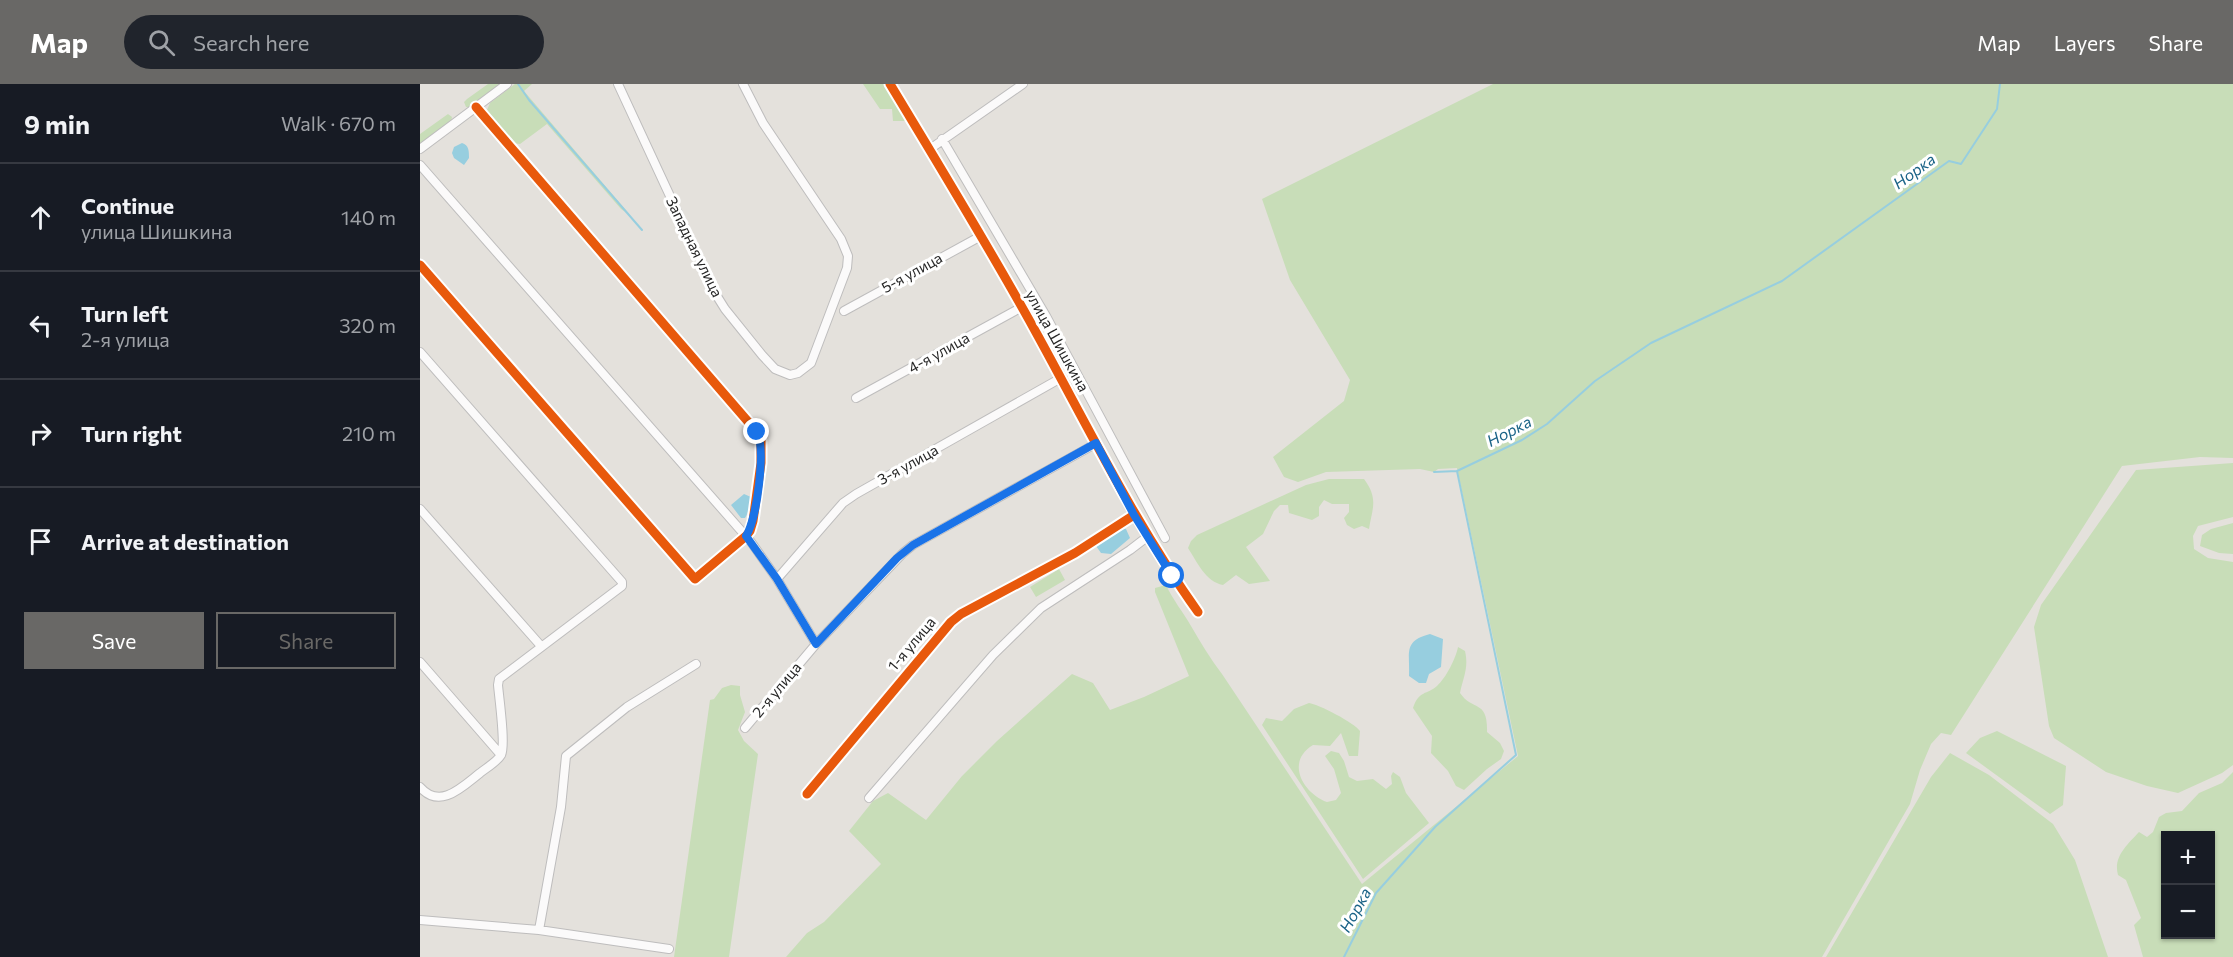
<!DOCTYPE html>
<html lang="en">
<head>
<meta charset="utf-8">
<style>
  :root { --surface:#171b24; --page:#20242c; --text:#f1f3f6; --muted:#9ea1a6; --line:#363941; --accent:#696866 }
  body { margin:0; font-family:Commissioner,sans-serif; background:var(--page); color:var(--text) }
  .controls { position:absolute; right:18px; bottom:18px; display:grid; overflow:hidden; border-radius:0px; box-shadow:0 2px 4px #0004 }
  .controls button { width:54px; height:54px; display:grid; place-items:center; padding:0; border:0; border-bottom:2px solid var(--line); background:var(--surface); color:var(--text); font:30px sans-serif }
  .stop { position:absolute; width:18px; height:18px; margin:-14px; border:4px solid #1a73e8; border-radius:50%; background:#fff }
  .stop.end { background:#1a73e8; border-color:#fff; box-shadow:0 2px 6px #0008 }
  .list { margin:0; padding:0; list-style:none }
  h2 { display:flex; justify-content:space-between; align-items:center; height:78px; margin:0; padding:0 24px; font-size:26px }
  h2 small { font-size:20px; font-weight:400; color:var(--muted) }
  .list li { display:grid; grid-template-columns:39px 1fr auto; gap:18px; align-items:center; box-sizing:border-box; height:108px; padding:0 24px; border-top:2px solid var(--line) }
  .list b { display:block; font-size:22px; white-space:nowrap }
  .list p { margin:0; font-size:20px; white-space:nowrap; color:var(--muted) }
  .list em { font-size:20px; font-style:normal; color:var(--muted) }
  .actions { display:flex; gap:12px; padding:18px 24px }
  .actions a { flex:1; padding:14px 0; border:2px solid var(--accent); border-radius:0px; text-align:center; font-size:21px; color:var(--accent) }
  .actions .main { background:var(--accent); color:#fff }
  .icon { flex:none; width:33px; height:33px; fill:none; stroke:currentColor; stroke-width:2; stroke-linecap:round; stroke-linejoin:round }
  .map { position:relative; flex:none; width:1813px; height:873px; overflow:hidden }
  header { display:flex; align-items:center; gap:36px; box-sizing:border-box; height:84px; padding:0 30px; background:var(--accent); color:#fff }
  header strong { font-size:28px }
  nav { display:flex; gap:33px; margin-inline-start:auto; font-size:21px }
  .search { width:420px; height:54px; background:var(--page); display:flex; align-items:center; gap:15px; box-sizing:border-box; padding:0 21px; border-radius:33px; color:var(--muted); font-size:22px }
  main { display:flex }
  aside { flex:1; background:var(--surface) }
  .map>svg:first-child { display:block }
</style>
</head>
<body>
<header>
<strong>Map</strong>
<div class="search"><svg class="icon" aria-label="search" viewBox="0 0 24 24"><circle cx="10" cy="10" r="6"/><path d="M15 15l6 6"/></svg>Search here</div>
<nav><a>Map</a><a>Layers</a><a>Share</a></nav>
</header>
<main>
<aside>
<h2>9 min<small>Walk · 670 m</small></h2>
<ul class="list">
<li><svg class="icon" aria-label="ahead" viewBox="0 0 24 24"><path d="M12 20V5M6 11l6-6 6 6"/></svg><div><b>Continue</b><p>улица Шишкина</p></div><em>140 m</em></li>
<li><svg class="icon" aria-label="left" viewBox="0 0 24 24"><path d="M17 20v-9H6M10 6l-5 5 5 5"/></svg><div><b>Turn left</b><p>2-я улица</p></div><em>320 m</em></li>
<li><svg class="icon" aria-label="right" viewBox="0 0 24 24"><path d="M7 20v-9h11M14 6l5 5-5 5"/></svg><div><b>Turn right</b></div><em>210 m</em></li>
<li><svg class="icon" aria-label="arrive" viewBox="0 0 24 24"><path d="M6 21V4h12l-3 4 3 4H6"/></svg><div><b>Arrive at destination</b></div></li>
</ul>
<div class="actions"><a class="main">Save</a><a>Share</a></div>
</aside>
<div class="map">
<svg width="1813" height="873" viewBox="0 0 1813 873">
  <rect width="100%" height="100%" fill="#e4e1dc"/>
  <path fill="#c8ddb8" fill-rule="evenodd" d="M68 0H80L49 23H46L44 18 47 15Z
    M95 0H112L104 7 210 131 201 125 127 40 100 60 92 59 70 34 67 26 70 19Z
    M443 0H466L485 29 486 37H473L472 25H460Z
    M1073 0H1813V374L1780 373 1702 382 1531 651 1521 649 1511 660 1500 686 1490 720 1402 873H366L387 849 404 838 461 780 429 747 453 717 468 709 506 736 542 692 577 657 652 590 673 599 690 626 724 613 769 592 735 508V504L746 501C753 516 763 528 771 542 781 559 790 574 802 590L942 800 1098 672 1037 384 1018 385 1014 388 1000 385 906 388 878 398 864 393 853 373 924 317 930 296 870 196 842 115Z
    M28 30 32 33 31 37 0 60V50Z
    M1813 379V433L1778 442 1773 452 1774 465 1788 474 1813 478V681L1802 689 1758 709 1727 702 1686 688 1634 654 1629 642 1614 543 1621 521 1716 386Z
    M909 395H944C959 415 952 425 949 445L942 442 934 445 927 441 924 434 929 428V420H912L904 416 899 423V432L892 436 869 429 868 421H860L854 427 843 450 826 463 850 497 829 500 816 491 803 501C786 498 777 478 768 464L771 457 777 451 886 401Z
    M1813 439V470L1799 469 1780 462 1782 451 1791 445Z
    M639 485 645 496 616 513 610 503Z
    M1038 563 1045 567C1049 584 1043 594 1040 609 1053 628 1068 615 1067 648L1080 659 1084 667 1081 675 1067 685 1044 706 1036 702 1028 687 1011 669 1012 652 993 624C999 606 1007 611 1017 602 1026 594 1036 574 1038 563Z
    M311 601 320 602V611L325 628 318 646 324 657 338 670 309 873H254L290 616 294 615 302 604Z
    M889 619C898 620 935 639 940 647L938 672H929L921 649 910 662 893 661C865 678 883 709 907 718L916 716 921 709 914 685 905 672 911 667 919 669 924 677 929 693 937 697 953 695 966 705 972 700 971 692 973 688 980 693 986 709 1009 739 943 795 842 641 846 634 862 637 874 625Z
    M1577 647 1646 682 1643 721 1630 730 1546 669 1560 654Z
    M1530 669 1569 691 1633 740 1655 776 1688 873H1406L1511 693Z
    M1813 688V873H1723L1714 841 1721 834 1706 796 1698 791C1693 773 1707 761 1719 748L1727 753 1733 748 1739 733 1746 729 1762 727 1779 709 1802 699ZM1746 752H1790V850H1746Z"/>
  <path fill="#97cedf" d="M42 59C49 61 49 67 49 74L44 81 34 74 32 69 34 63Z
    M324 410 331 413C330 420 329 428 325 434H321L311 421Z
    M702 444 706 445 710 454 691 470 681 469 676 462 678 459Z
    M1010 550 1023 555 1021 583 1009 590 1006 599H999L989 592C990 568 983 557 1010 550Z"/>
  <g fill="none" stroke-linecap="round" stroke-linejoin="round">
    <path stroke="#97cedf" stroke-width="2" d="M98 0 109 16 222 146
      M1014 388 1037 387
      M924 873 956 809 1015 743 1096 671 1037 387 1102 356 1127 340 1175 297 1231 259 1362 197 1529 77 1541 80 1577 25 1580 0"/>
    <defs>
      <path id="minor" d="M198 0 295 209 305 225 342 271 355 285 370 291 378 289 391 279 427 184 428 172 421 155 343 39 323 0
        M470 0C520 83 571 166 618 252 669 345 716 441 778 528
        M522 55 626 232 745 454
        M0 65 87 0
        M510 65 603 0
        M0 81 331 458 357 495 396 560
        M0 181 275 495 326 452 330 447 333 437 341 379V357L337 348 56 23
        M424 227 561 152
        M0 268 202 498V502L79 595 78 601C79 613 86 662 81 671 77 678 66 684 60 689 42 703 20 726 0 703
        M436 314 602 223
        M0 425 121 562
        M357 495 423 419 436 410 641 294
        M0 578 81 671
        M325 644 396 560 483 469 493 461 677 359
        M387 710 531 538 541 530 655 469 714 431
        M449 714 573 571 621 524 710 466 727 453
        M0 836 119 846 249 865
        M119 846 141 723 146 672 207 623 276 580"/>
    </defs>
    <use href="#minor" stroke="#bebdbd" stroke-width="10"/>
    <use href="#minor" stroke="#fbfafa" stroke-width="8"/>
    <defs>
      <path id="cycleway" d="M470 0C520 83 571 166 618 252 669 345 716 441 778 528
        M0 181 275 495 326 452 330 447 333 437 341 379V357L337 348 56 23
        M387 710 531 538 541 530 655 469 714 431"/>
    </defs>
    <use href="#cycleway" stroke="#fff" stroke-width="13"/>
    <use href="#cycleway" stroke="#e8590c" stroke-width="9"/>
  </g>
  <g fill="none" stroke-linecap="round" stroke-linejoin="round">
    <path stroke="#1a73e8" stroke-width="8" d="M337 348C346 366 337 435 326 452L357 495 396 560 477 474 493 461 676 359 714 431 752 492"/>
  </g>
  <g text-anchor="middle" stroke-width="6" stroke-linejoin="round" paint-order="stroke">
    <g font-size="15" fill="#272727" stroke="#fff">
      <text transform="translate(274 163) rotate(64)" y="5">Западная улица</text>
      <text transform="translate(492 189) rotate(-29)" y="5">5-я улица</text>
      <text transform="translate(637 257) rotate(61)" y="5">улица Шишкина</text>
      <text transform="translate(519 269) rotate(-29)" y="5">4-я улица</text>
      <text transform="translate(488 381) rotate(-29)" y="5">3-я улица</text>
      <text transform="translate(492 560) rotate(-50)" y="5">1-я улица</text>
      <text transform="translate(357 606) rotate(-50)" y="5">2-я улица</text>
    </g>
    <g font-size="16" font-style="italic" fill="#1a6387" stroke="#fff">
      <text transform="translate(1494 87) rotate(-36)" y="6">Норка</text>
      <text transform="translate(1089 347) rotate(-27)" y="6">Норка</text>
      <text transform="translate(935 826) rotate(-61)" y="6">Норка</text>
    </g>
  </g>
</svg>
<div class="controls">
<button>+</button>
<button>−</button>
</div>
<div class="stop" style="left:752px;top:492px"></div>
<div class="stop end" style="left:337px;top:348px"></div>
</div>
</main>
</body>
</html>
